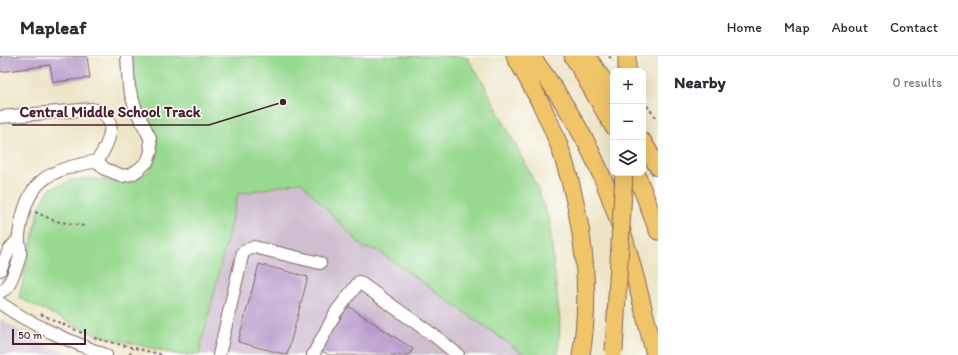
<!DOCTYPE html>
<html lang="en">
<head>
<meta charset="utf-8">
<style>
  :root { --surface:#fff; --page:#f7f7f7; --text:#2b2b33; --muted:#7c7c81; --line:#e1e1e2 }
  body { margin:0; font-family:Itim,sans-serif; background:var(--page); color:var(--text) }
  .controls { position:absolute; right:12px; top:12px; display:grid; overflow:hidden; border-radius:8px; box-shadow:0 4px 16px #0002 }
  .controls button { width:36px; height:36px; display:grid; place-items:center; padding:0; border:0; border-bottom:1px solid var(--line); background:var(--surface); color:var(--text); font:20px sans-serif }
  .scale { position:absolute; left:12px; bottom:10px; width:74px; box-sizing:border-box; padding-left:4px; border:2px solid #4a1f2b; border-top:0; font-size:11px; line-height:14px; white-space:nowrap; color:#4a1f2b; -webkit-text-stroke:3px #fff; paint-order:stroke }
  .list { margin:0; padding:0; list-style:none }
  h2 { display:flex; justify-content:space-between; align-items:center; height:52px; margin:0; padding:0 16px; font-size:17px }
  h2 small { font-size:13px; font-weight:400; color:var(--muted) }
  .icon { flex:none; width:22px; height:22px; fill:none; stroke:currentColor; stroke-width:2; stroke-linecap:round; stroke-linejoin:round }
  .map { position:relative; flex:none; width:658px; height:299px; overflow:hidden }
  header { display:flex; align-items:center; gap:24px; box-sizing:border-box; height:56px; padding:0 20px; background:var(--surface); border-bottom:1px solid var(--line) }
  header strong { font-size:19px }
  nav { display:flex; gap:22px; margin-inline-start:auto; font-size:14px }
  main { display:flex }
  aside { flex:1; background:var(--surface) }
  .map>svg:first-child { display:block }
</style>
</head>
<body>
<header>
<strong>Mapleaf</strong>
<nav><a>Home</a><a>Map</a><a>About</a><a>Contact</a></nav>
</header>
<main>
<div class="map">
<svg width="658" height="299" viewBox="0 0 658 299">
  <rect width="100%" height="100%" fill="#fff"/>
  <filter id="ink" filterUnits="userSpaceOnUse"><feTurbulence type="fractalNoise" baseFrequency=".025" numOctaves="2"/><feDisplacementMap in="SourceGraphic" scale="8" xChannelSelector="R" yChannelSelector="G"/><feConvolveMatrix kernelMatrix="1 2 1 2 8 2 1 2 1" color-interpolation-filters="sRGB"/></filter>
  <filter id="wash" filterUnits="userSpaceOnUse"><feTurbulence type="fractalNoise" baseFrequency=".012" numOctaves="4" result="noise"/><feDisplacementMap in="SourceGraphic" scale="16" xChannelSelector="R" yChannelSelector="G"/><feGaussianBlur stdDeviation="0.9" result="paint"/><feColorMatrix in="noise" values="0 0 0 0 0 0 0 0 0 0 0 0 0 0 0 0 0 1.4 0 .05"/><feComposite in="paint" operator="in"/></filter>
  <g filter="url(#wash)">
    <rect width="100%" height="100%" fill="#ede4c5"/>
    <path fill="#cfbed0" d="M303 127 364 192 377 194 525 299H200L238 138Z
      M0 262 27 280 70 299H0Z"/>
    <path fill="#98d990" stroke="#717c5e" d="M133 0H466L482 24 536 129 549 164 560 267 558 299H525L377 194 364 192 301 126 238 138 199 299H180L94 278 19 242 40 149 50 133 72 124 89 122 129 127 149 115 156 102 157 85 141 50 135 33Z"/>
    <g id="blocks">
      <path fill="#b79bcb" d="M0 0H87L90 22 53 26 50 9 0 16Z
        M259 208 308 221 287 299 238 286Z
        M348 250 413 293 409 299H329L320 294Z"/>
    </g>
  </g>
  <g filter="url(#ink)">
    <use href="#blocks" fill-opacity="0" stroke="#836461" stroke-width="1"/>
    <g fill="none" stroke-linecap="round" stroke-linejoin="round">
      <defs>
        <path id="minor" d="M0 61 92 53C122 59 109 88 97 105
          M0 214 9 194 19 182
          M0 236 7 232C12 221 19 209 20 198 21 192 18 185 19 179 27 124 45 115 97 105L105 113 123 120 132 118 139 113 147 106 151 96 150 82 136 54 129 32 127 0
          M0 247C33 270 69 285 106 299
          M219 299 243 196 254 191 320 207
          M313 299 336 256 359 226 436 281 458 299"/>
        <path id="highway" d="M515 0C533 32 552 66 563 101 583 163 592 234 581 299
          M531 0C562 41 591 89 609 138 629 190 641 245 655 299
          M573 0 613 70
          M587 0 613 39
          M627 15V0
          M643 86 658 111
          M636 117 658 175"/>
      </defs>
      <use href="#minor" stroke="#836461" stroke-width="14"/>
      <use href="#highway" stroke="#836461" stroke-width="19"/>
      <path stroke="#836461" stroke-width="2" stroke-dasharray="3 3" stroke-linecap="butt" d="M609 0 613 5
        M643 45 658 64
        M35 156 55 165 84 170
        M41 258 84 278
        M94 282 163 299
        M130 299 132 292"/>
      <use href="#minor" stroke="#fff" stroke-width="12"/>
      <use href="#highway" stroke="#f0c469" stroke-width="17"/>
      <defs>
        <path id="highway-bridge" d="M614 295 624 117"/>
      </defs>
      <use href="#highway-bridge" stroke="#836461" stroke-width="19" stroke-linecap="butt"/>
      <use href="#highway-bridge" stroke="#f0c469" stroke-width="17"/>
    </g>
  </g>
  <path fill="none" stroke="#4a1f2b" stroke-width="1.5" d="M283 46L209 69H12"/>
  <circle fill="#4a1f2b" stroke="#fff" stroke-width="1.5" cx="283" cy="46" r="4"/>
  <g font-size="15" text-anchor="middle" font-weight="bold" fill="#4a1f2b" stroke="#fff" stroke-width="3" stroke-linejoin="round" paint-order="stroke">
    <text x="110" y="61">Central Middle School Track</text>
  </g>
</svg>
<div class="controls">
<button>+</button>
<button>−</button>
<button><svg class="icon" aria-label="layers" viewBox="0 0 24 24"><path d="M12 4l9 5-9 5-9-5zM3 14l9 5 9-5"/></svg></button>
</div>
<div class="scale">50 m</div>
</div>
<aside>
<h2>Nearby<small>0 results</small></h2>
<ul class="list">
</ul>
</aside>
</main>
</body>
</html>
